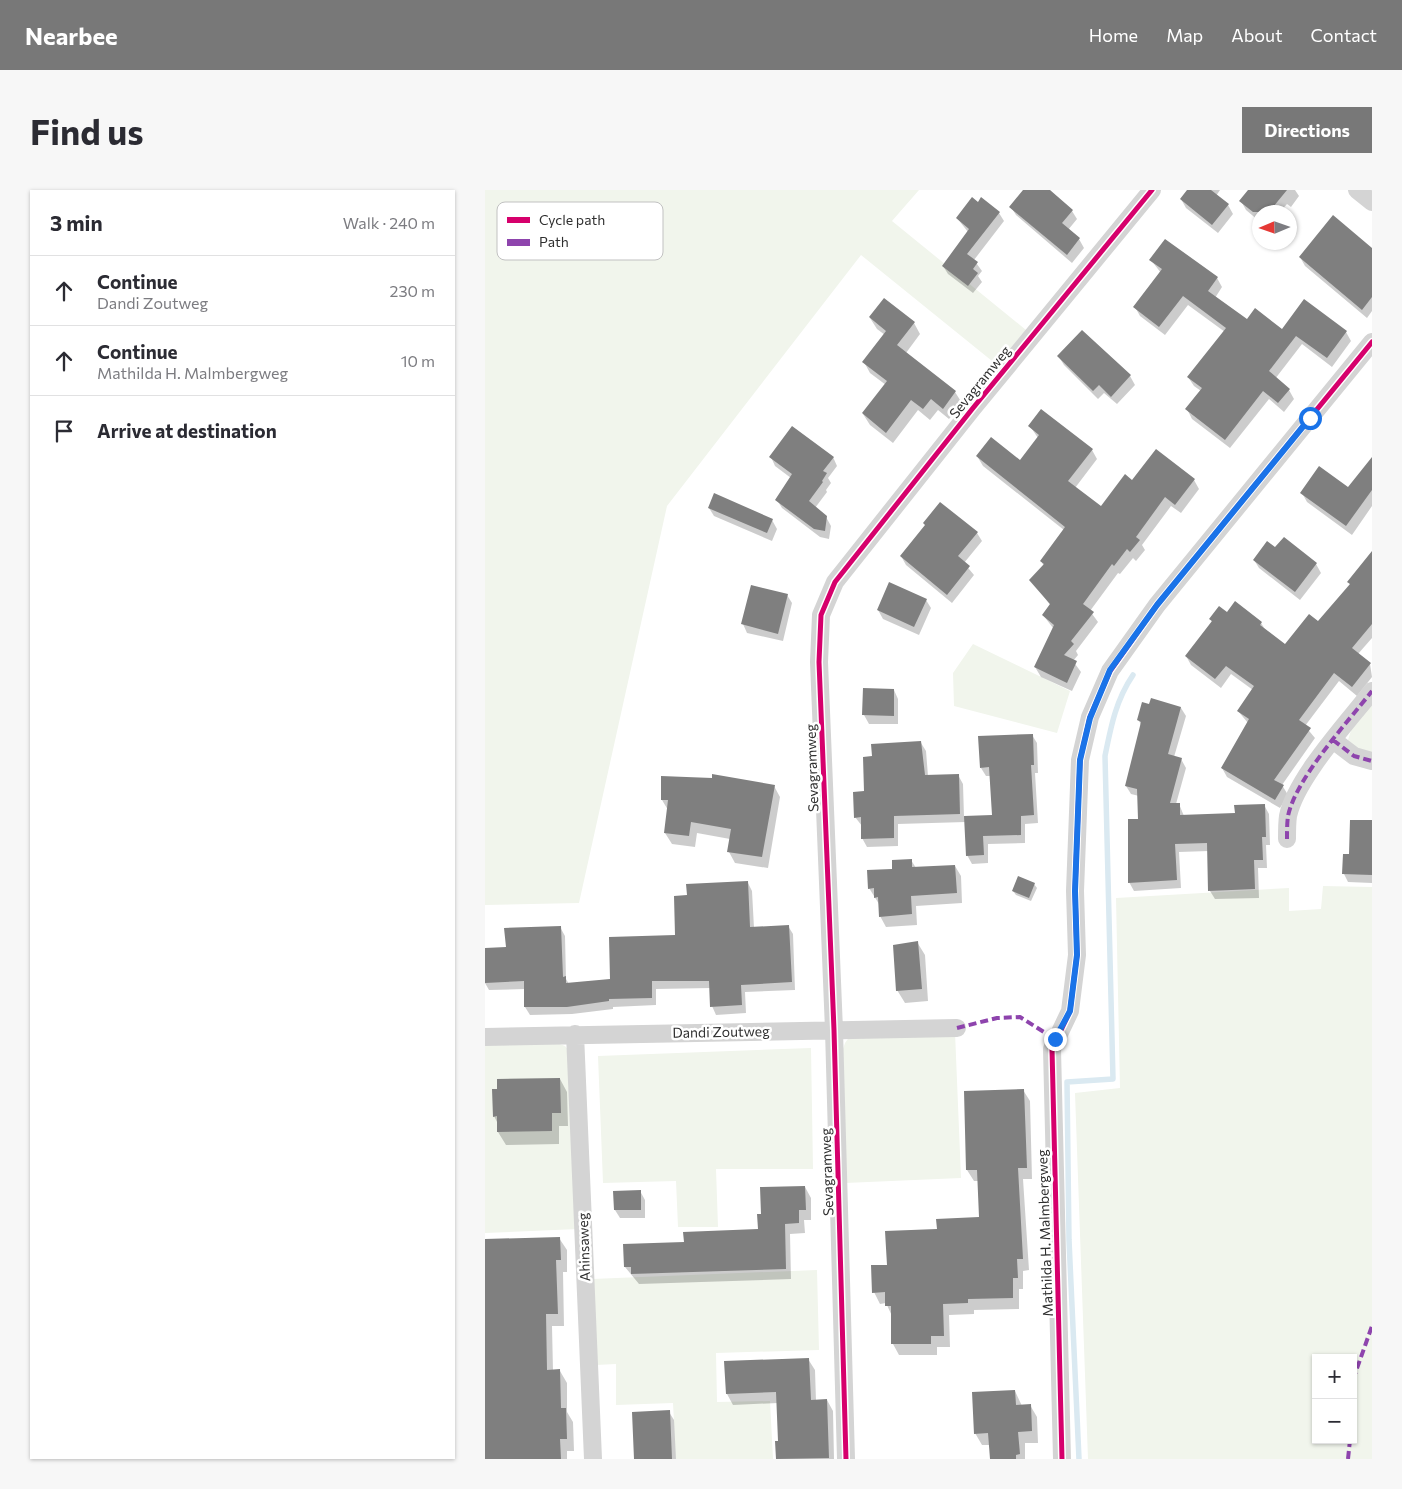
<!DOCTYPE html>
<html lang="en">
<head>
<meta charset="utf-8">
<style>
  :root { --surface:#fff; --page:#f7f7f7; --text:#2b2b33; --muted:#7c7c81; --line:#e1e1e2; --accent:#787878 }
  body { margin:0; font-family:Commissioner,sans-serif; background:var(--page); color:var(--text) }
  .controls { position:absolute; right:15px; bottom:15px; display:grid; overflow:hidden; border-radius:0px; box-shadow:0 1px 4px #0004 }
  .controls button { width:45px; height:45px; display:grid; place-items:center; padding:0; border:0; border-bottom:1px solid var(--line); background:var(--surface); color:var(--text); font:25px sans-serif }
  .compass { position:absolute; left:767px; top:15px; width:45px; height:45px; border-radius:50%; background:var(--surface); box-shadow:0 1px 4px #0004; rotate:268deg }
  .stop { position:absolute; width:15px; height:15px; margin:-11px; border:4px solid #1a73e8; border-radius:50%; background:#fff }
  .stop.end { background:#1a73e8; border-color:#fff; box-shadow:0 1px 5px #0008 }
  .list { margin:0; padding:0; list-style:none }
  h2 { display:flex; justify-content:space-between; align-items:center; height:65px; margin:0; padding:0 20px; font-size:21px }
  h2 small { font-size:16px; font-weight:400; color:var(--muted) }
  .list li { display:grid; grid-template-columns:32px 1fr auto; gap:15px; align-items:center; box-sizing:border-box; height:70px; padding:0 20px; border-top:1px solid var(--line) }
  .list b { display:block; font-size:19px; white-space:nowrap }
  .list p { margin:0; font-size:16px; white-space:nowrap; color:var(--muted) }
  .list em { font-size:16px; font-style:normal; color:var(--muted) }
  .icon { flex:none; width:28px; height:28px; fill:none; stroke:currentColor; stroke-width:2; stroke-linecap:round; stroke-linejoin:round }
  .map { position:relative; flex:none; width:887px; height:1269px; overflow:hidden; border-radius:0px }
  header { display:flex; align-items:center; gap:30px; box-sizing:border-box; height:70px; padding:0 25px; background:var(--accent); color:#fff }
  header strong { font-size:24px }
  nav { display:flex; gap:28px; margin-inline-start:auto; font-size:18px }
  .intro { display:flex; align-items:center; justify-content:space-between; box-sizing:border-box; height:120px; padding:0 30px }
  h1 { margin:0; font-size:35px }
  .button { padding:12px 22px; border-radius:0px; background:var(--accent); color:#fff; font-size:18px; font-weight:700 }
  main { display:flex; gap:30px; padding:0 30px }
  aside { flex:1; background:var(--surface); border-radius:0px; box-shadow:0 1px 4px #0004 }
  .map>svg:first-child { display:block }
</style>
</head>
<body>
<header>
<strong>Nearbee</strong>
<nav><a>Home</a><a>Map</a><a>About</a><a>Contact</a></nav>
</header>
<div class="intro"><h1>Find us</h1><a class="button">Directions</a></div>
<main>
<aside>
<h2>3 min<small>Walk · 240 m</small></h2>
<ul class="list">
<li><svg class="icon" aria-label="ahead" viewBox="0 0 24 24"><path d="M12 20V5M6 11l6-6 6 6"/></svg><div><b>Continue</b><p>Dandi Zoutweg</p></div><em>230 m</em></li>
<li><svg class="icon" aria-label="ahead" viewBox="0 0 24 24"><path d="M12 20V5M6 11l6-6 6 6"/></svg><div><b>Continue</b><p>Mathilda H. Malmbergweg</p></div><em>10 m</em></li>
<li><svg class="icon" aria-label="arrive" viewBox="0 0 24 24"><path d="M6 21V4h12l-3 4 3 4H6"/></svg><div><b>Arrive at destination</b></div></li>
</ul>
</aside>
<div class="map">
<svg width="887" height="1269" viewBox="0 0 887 1269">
  <rect width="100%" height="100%" fill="#fff"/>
  <path fill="#f1f5ec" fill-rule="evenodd" d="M0 0H434L407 31 541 140 512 175 376 65 182 316 94 713 0 715Z
    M488 454 585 501 572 543 469 516 468 483Z
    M887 513V566L866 555 863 550 868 534Z
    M838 696 887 697V1269H603L590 903 635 898 631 708 804 698V721L836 719ZM831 1168H868V1250H831Z
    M470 842 476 988 360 993 356 865 360 853 365 846Z
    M72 853 80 856 84 861 93 1039 0 1043V855Z
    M326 858 328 979H231L233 1037H193L191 991 118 993 113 866Z
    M332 1080 334 1160 231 1163 232 1212 285 1211 288 1269H191L188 1213 131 1215V1174L111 1175 107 1089Z"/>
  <path fill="#0003" d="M540 0H563L587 21 592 29 583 40 594 49 599 58 587 73 531 25 526 17Z
    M704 0H735L731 6 743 15 748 24 733 43 701 18 696 9Z
    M765 0H810L814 6 806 17 802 14 795 22H774V31L761 20 756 11Z
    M493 13 514 23 519 31 489 70 497 81 493 86 497 92 488 103 463 84 458 76 483 42 472 28Z
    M887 59V121L882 128 820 76 815 67Z
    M666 70 732 88 737 97 730 108 762 131 797 141 861 142 866 151 847 177 817 154 790 189 804 200 809 209 799 222 784 209 745 258 707 229 702 219 716 201 709 196 703 187 740 142 703 115 680 145 655 126 650 117 676 83Z
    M385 128 429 133 435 144 421 163 470 202 477 213 464 229 453 220 445 230 433 220 408 253 385 235 378 224 401 195 385 183 379 172 400 145 392 139Z
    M597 141 645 186 650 195 632 214 619 203 613 209 579 175 574 167Z
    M545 236 607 260 612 269 590 298 616 318 647 292 709 290 714 299 696 323 686 316 657 355 660 360 651 371 648 368 635 384 633 383 605 421 613 432 591 461 593 465 588 471 596 482 587 501 556 487 550 477 568 438 558 425 566 416 546 390 559 376 556 371 579 340 498 276 492 266 535 272 553 248Z
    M286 267H348L352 276 343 288 346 293 341 300 342 302 330 318 341 327 346 336 344 349 335 347 297 318 292 310 306 288 290 276Z
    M887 276V316L867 345 822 312 817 303 863 299Z
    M224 318 287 330 292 339 287 351 229 326Z
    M441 336 492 343 497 351 479 373 489 385 467 413 421 375 416 366Z
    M799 348 831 374 836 383 815 410 774 378 769 370 791 359Z
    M887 367V448L873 464 885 474 887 487 872 506 854 491 820 536 830 548 797 595 803 605 795 618 742 587 737 578 763 533 753 521 768 500 746 484 736 498 706 475 701 466 727 432 725 429 742 424 776 433 781 441 800 456 834 433 865 395 864 392Z
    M302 405 307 413 298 451 262 443 258 434Z
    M441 410 446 418 434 445 398 429 393 420Z
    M379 500H409L413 509V534H384L379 525Z
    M696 518 701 526 689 567 696 569 701 578 691 614H694L699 626 751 624 779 615 784 624 785 655H781L782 678H773L774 708 730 709 725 701 724 661 694 662 696 698 649 701 644 692 654 630V606L646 604 641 596 656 536 654 530Z
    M547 545 552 553 553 583H550L553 633 540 634V653L503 654V673L487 674 482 665 481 632 413 634V656L382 657 377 648V636L370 627 380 602 436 553 441 561 443 586 473 585 478 594 479 627 509 626 506 586H501L496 578Z
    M289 596 295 607 283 678 250 673 244 662 245 649 212 643 210 657 187 654 180 643 183 620 177 610Z
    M887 632V693L863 692 859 684 865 665Z
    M426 670 431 678 470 676 476 686 477 713 431 716 432 735 401 737 395 726 394 714 384 698Z
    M263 693 267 701 269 738 303 736 308 744 310 800 260 802 261 823 231 825 227 816 226 798 171 799V815L128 817V819L87 824 45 825 40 817V799L4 800 0 793V759L22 758 75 737 80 746 81 789 84 794 126 790 192 747 203 707Z
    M549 694 552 698 546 711 531 705 528 701Z
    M432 752 440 765 443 811 420 813 412 800Z
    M75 889 82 902 83 936H74V954L21 955 13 942V934L9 926Z
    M538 900 545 911 547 989H538L544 1080 538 1081V1099H534V1119L489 1120V1124L464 1125 465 1157H452V1165H414L408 1154 407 1126 401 1113 395 1114 389 1102 403 1076 453 1040 495 1028 493 991H489L482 980 481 902Z
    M320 997 326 1008V1030H319L320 1043 305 1044 306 1089 154 1094 140 1077 200 1053 274 1040 277 1025Z
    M155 1001 160 1010V1028H135L130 1020Z
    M74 1048 82 1060V1082H78L79 1136H67L68 1181H75L82 1193V1222L88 1232 89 1261H82V1269H0V1050Z
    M323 1169 330 1180 331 1211 342 1210 348 1221 349 1269H292L291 1252H295L293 1213 248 1215 242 1204 241 1173Z
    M530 1201 537 1216 545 1215 552 1227 553 1253H540V1269H507L506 1255H497L490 1243Z
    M184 1222 189 1230 191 1269H150Z"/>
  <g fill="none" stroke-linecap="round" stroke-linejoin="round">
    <path stroke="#dae9f1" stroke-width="5.5" d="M594 1269 584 1050 582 892 628 889 620 566C626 536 631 510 648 485"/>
  </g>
  <path fill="#7f7f7f" d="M538 0H565L588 20 577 33 595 48 582 65 524 17Z
    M702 0H726L744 14 727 35 695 9Z
    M763 0H802L784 22H768L754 11Z
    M487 7 493 12 496 7 515 22 482 64 493 72 488 79 493 83 483 96 457 76 484 39 471 28Z
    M848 25 887 58V107L877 120 814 67Z
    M680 49 733 87 723 101 762 129 770 118 797 139 819 109 862 141 842 168 811 146 784 181 805 199 793 213 778 201 740 250 700 219 717 198 702 187 741 138 698 106 674 137 648 117 677 79 664 70Z
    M399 108 430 132 412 155 471 201 458 219 446 209 438 219 426 210 401 243 377 223 402 191 377 172 401 141 384 127Z
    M597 140 646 185 626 207 614 195 608 201 572 166Z
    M556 219 608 259 583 291 616 316 640 284 647 290 671 259 710 289 690 315 680 307 651 347 655 350 645 362 642 359 629 376 627 374 598 414 609 422 586 451 589 454 579 465 592 471 582 493 549 477 569 435 557 425 565 414 544 390 559 374 555 371 580 337 491 266 506 247 535 270 554 245 543 236Z
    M307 236 349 267 338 281 342 283 337 291 338 292 324 311 342 326 340 341 329 339 290 310 307 284 284 267Z
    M887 267V300L861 336 815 303 834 276 863 297Z
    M229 303 288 329 282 343 223 318Z
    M455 312 493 342 473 366 485 376 462 405 415 366 440 335 438 333Z
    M799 347 832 373 810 402 768 370 782 351 790 357Z
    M887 361V434L867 458 886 473 867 497 849 483 814 530 826 538 789 590 799 595 790 610 736 578 764 529 752 521 769 496 741 476 730 489 700 466 727 431 724 429 734 416 742 422 750 411 777 432 775 435 800 454 824 424 833 431 865 394 862 392Z
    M404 392 442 409 429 437 392 420Z
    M266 395 303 404 293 444 256 434Z
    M378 498 409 499V526L377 525Z
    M666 508 696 517 683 564 697 568 685 613H695V625L750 623 749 615 780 614 781 647H777L778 670H769L770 699 723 701 722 653 690 654 692 690 643 693V629H653L652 599 640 596 656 532 652 530 657 512 664 514Z
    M548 544 549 575H546L549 625 536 626V645L498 646 499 665 481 666 479 626 507 625 504 577 495 578 493 546Z
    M436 551 440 585 474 584 475 624 409 626V648L376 649V627L369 628 368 602 379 601 378 567 387 566 386 554Z
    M227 584 290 595 277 667 242 662 246 639 206 632 204 646 179 643 183 610H176V586L227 588Z
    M865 630H887V685L857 684 858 664H864Z
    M427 669V677L470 675 472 703 426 706 427 724 394 727 393 707 389 708V698L383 699 382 680 407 679V670Z
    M533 686 550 693 544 708 527 701Z
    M263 691 265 737 304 735 307 792 256 795 257 815 225 817 224 791H167V808L124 809V811L82 817H39V791L0 793V758L21 757 19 738 76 736 78 787 81 786V793L125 789 124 747 190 745 189 706 202 705 201 694Z
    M433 751 437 799 411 801 408 755Z
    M75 888 76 923H67V941L12 942V926L8 927 7 899H12V889Z
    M539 899 542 978H533L538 1069H532L533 1088H528V1108L483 1109V1113L458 1114 459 1146H446V1154H406V1116H400V1102L387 1103 386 1075H402L400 1041 452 1039 451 1029 494 1027 492 980H481L479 901Z
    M320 996 321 1020H314V1033L300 1034 301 1079 146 1084V1077H139L138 1054 199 1052 198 1042 273 1039 272 1024H276L275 997Z
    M156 1000V1020H129L128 1001Z
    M75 1047 76 1070H71L73 1124H61L62 1180 75 1179 76 1218H81L82 1249H75L76 1269H0V1049Z
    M324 1168 326 1210 342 1209 344 1268 291 1269 290 1251H293L291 1202 241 1204 239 1171Z
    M530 1200 531 1215 546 1214 547 1241 533 1242 535 1264 531 1265V1269H505L503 1243 489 1244 487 1202Z
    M185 1220 187 1269H149L147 1222Z"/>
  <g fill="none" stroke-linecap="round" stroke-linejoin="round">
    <path stroke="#d4d4d4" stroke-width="18" d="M872 0 887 12
      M848 550 869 566 887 571
      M802 649C802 642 802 633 803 626 811 588 862 533 887 501
      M90 844 108 1269
      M0 847 472 838
      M361 1269 349 840 334 472 336 425 350 392 488 218 667 0
      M577 1269 567 859 585 821 592 765 590 701 595 570 605 527 625 481 672 415 887 152"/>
    <path stroke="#8e44ad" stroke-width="4" stroke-dasharray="8 4" stroke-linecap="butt" d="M848 550 869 566 887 571
      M802 649C802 642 802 633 803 626 811 588 862 533 887 501
      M472 838 512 828 535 827 570 849
      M868 1202 870 1184 887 1136
      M863 1269 865 1250"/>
    <defs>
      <path id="cycleway" d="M361 1269 349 840 334 472 336 425 350 392 488 218 667 0
        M577 1269 567 859 585 821 592 765 590 701 595 570 605 527 625 481 672 415 887 152"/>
    </defs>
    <use href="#cycleway" stroke="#fff" stroke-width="8"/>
    <use href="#cycleway" stroke="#d6006c" stroke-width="5"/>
  </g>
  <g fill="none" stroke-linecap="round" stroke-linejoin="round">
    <path stroke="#1a73e8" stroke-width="6" d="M570 849 585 821 592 765 590 701 595 570 605 528 625 480 672 415 825 228"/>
  </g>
  <g text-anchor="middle" stroke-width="5" stroke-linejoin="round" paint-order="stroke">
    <g font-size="14" fill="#2f2f2f" stroke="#fff">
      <text transform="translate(495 192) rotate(-51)" y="5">Sevagramweg</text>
      <text transform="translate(327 578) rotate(-92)" y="5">Sevagramweg</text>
      <text transform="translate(236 842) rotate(-1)" y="5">Dandi Zoutweg</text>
      <text transform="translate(342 982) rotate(-92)" y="5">Sevagramweg</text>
      <text transform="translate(560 1043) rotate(-92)" y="5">Mathilda H. Malmbergweg</text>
      <text transform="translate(99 1057) rotate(-92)" y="5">Ahinsaweg</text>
    </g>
  </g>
  <rect x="12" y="12" width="166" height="58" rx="8" fill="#fff" stroke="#c1c1c1" stroke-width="1"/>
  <rect x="22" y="27" width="23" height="6" fill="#d6006c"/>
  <rect x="22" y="49" width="23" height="7" fill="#8e44ad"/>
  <g font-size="14" fill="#2f2f2f">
    <text x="54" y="35">Cycle path</text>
    <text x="54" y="57">Path</text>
  </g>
</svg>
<div class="controls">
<button>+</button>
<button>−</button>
</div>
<svg class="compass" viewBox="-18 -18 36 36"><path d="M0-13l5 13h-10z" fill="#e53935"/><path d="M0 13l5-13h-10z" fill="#7c7c81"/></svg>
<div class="stop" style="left:825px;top:228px"></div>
<div class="stop end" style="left:570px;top:849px"></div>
</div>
</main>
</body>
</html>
